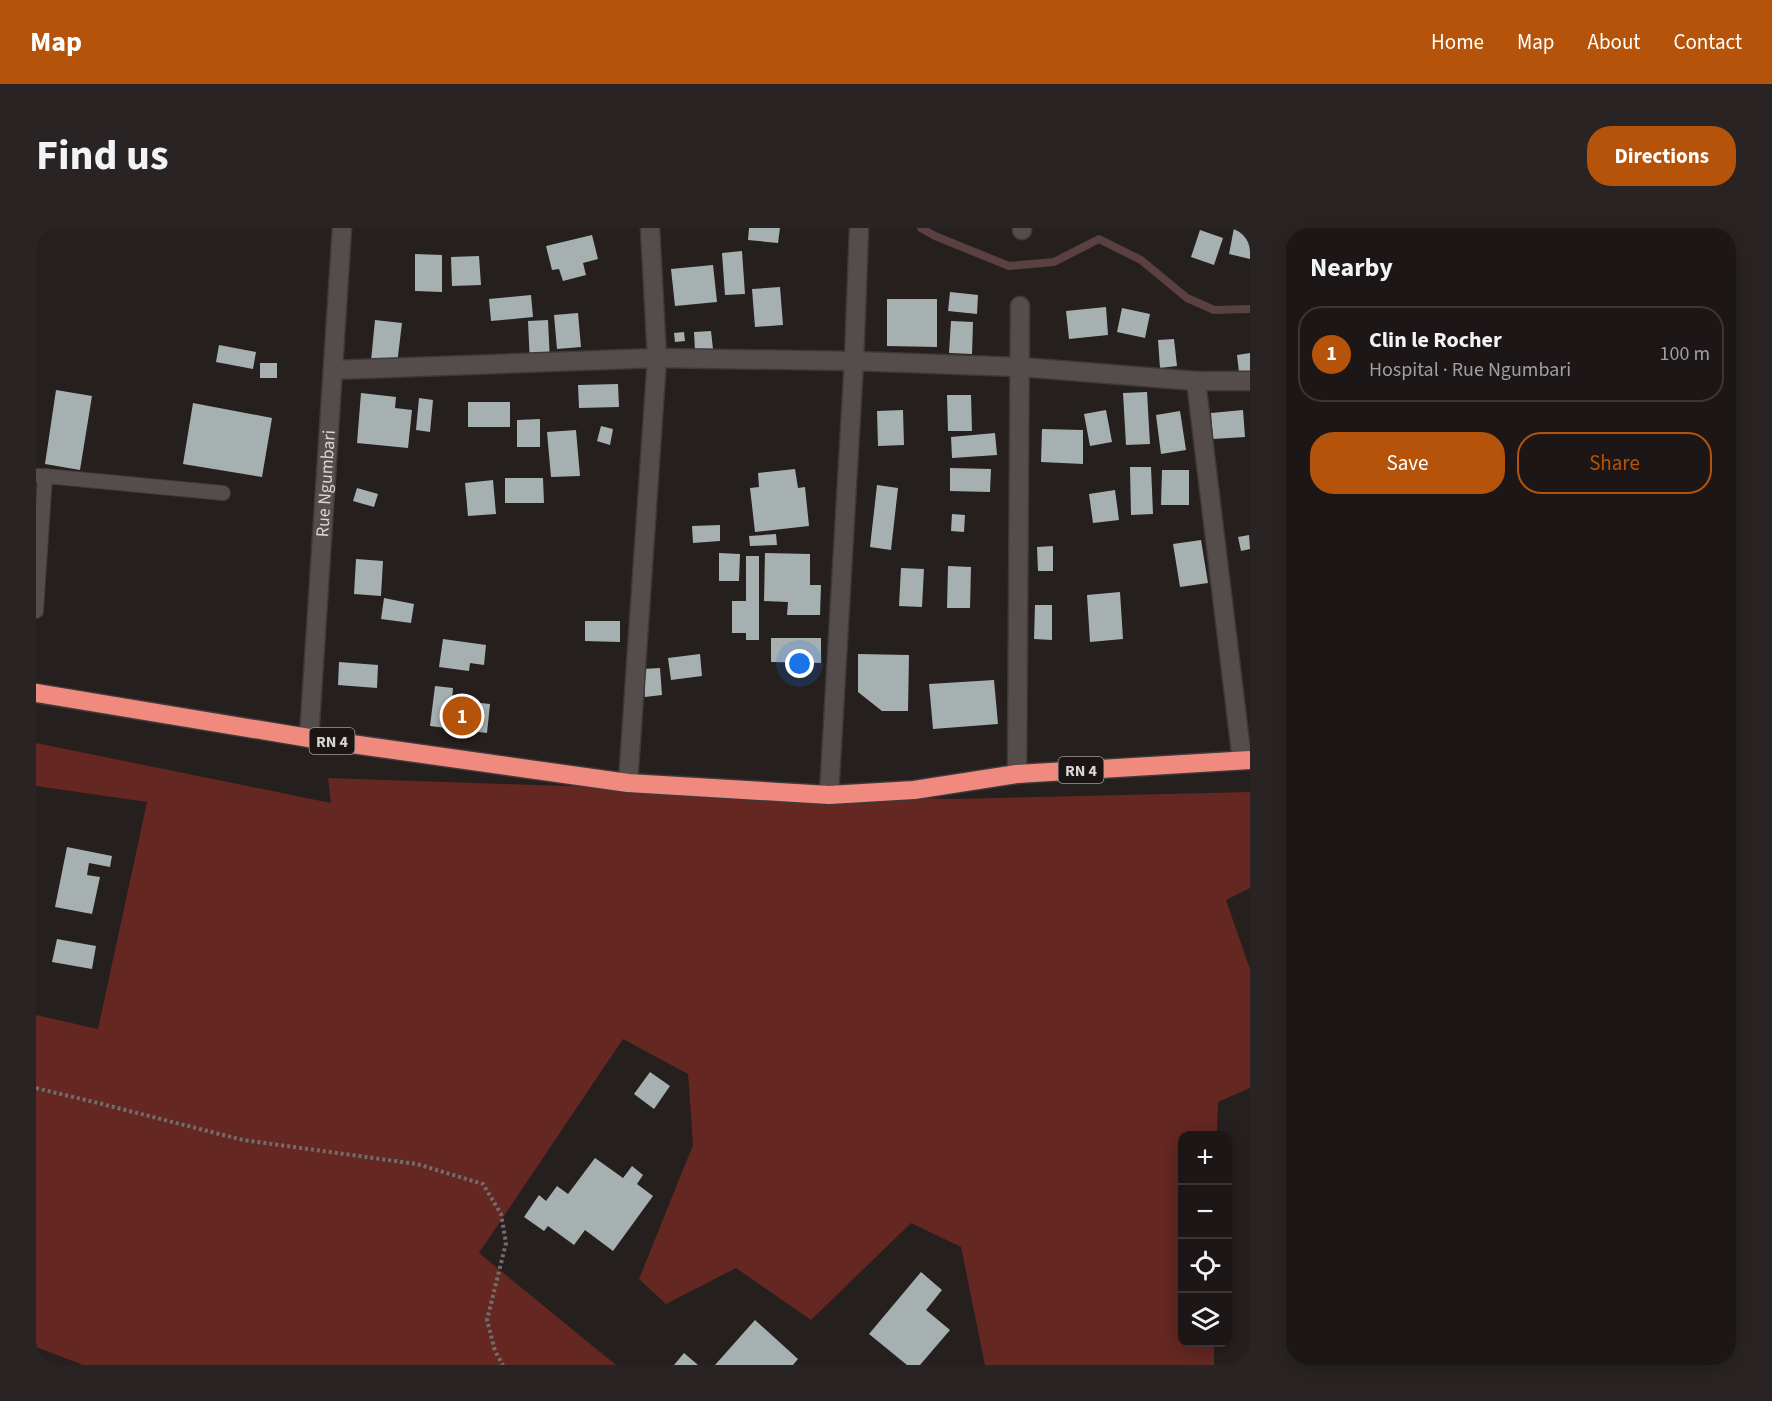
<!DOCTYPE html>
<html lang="en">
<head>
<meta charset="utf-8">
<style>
  :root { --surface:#1c1716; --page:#292423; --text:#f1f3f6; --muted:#a09fa1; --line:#3a3635; --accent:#b45309 }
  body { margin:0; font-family:"Source Sans 3",sans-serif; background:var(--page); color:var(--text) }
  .controls { position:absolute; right:18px; bottom:18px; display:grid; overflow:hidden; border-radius:12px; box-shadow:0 3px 15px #0003 }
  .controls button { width:54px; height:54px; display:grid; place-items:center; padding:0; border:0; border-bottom:2px solid var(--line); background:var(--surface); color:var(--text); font:30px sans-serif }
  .you { position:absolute; left:764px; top:436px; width:21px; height:21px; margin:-15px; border:4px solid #fff; border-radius:50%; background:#1a73e8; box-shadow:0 0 0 9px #1a73e833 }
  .badge { display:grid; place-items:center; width:39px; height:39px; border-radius:50%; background:var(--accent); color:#fff; font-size:20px; font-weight:700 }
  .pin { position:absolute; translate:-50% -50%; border:3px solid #fff; box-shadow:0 2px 6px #0006 }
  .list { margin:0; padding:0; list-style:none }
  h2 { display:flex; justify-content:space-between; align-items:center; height:78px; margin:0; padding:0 24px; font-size:26px }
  h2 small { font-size:20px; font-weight:400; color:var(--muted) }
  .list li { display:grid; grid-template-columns:39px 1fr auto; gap:18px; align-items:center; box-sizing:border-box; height:96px; margin:0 12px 12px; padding:0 12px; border:2px solid var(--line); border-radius:24px }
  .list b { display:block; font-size:22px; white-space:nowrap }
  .list p { margin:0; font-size:20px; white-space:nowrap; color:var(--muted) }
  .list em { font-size:20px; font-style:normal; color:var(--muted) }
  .actions { display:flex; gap:12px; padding:18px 24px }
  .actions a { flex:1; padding:14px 0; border:2px solid var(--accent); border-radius:24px; text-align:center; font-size:21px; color:var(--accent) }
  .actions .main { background:var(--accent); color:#fff }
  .icon { flex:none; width:33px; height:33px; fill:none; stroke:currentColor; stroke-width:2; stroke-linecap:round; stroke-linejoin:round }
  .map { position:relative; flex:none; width:1214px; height:1137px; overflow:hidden; border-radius:24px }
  header { display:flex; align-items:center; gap:36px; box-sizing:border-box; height:84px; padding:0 30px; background:var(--accent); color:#fff }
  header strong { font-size:28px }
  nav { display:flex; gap:33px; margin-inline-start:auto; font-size:21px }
  .intro { display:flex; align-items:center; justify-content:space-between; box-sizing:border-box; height:144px; padding:0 36px }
  h1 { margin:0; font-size:42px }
  .button { padding:15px 27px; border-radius:24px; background:var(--accent); color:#fff; font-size:21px; font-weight:700 }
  main { display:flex; gap:36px; padding:0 36px }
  aside { flex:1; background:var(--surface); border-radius:24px; box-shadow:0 3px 15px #0003 }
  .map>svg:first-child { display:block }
</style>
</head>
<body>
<header>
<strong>Map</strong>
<nav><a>Home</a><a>Map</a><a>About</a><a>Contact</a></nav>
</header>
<div class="intro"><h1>Find us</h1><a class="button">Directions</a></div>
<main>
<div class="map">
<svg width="1214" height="1137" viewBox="0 0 1214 1137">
  <rect width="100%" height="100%" fill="#251f1e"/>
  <path fill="#642722" d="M0 515 295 575 292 550 916 571 1214 564V660L1190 672 1214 741V860L1182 874 1181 907 1146 908V1114L1178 1115V1137H949L925 1019 875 995 775 1092 700 1040 630 1076 603 1051 657 917 652 846 587 811 443 1025 580 1137H47L0 1119V787L62 801 111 574 0 558Z"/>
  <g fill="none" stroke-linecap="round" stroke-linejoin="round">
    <path stroke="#5a4040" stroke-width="8" d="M885 0 899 8 973 38 1018 34 1063 11 1105 32 1151 70 1178 82 1214 81"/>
  </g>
  <path fill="#a7b0b0" d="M713 0H744L742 15 712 12Z
    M1198 0H1214V31L1193 26Z
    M1164 2 1187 10 1178 37 1155 29Z
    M556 7 562 31 547 35 550 47 527 53 523 41 516 42 510 18Z
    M706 23 709 66 689 67 686 25Z
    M379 26 406 27V64L379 63Z
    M443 28 445 57 416 58 415 29Z
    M677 37 681 74 639 78 635 41Z
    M744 59 747 97 719 99 716 61Z
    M914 64 942 67 941 86 912 83Z
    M495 67 497 89 455 93 453 71Z
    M851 71H901V119L851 118Z
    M1070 79 1072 107 1033 111 1030 83Z
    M1086 80 1114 86 1109 110 1081 104Z
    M542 85 545 119 521 121 518 87Z
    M339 92 366 95 361 136 335 133Z
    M512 92 514 135 494 136 492 93Z
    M915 93 937 94 936 126 913 125Z
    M675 103 677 121 659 123 658 104Z
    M648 104 649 113 639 114 638 105Z
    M1138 111 1141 138 1124 140 1122 112Z
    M183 117 220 124 217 141 180 134Z
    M1214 125V152L1204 153 1201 127Z
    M224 135H241V150H224Z
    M582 156 583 179 543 180 542 157Z
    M20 162 56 168 44 242 9 236Z
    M1111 164 1114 216 1090 217 1087 165Z
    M325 165 360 169 359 180 376 182 372 220 321 215Z
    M911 167H935L936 203H912Z
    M383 170 397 172 394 204 380 202Z
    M432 174H474V199H432Z
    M157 175 236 190 226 249 147 236Z
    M867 182 868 217 842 218 841 183Z
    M1070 182 1076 214 1054 218 1048 186Z
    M1207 182 1209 209 1177 211 1175 185Z
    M1144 183 1150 222 1125 226 1120 187Z
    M504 191V219H481V192Z
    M565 198 577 201 574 217 561 213Z
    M1006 201 1047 202V236L1005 234Z
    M540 202 544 248 515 249 511 204Z
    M959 205 961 227 916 230 915 209Z
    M1094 239H1115L1117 286 1095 287Z
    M914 240 955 241 954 264 914 263Z
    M759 241 762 260 769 259 773 298 719 304 714 260 723 259 722 245Z
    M1126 242H1153V277H1125Z
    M469 250H507L508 275H469Z
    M457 252 460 286 432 288 429 255Z
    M841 257 862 260 855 322 834 319Z
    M321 260 342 266 338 279 317 273Z
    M1079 262 1083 292 1057 295 1053 266Z
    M916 286 929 287 928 304 915 303Z
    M684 297V313L657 315 656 298Z
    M740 306 741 317 714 318 713 308Z
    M1213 307 1214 321 1205 323 1202 309Z
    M1165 312 1172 355 1144 359 1137 316Z
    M1017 318V343H1002L1001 319Z
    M683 325 704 326 703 353H683Z
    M729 325 774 326V357H785L784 387H751L752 374 728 373Z
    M710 328H723V412H710V405H696V373H710Z
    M320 331 347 333 345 368 318 366Z
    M912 338 935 339 934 380H911Z
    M865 340 888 341 886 379 863 378Z
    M1084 364 1087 411 1054 414 1051 367Z
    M348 370 378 376 375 395 345 391Z
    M999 377H1016V412L998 411Z
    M549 393H584V414L549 413Z
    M735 410H785V435L735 434Z
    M407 411 450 417 448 437 434 435 433 443 403 439Z
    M664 426 666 448 635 452 632 430Z
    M822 426 873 427 872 483H846L822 464Z
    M303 434 342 437 341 460 302 457Z
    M624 440 626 467 609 469 606 441Z
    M958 452 962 496 897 501 893 456Z
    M399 458 417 460 416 472 454 476 451 505 394 498Z
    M31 619 76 628 74 639 53 635 51 647 64 649 56 686 19 679Z
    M21 711 60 718 56 741 16 734Z
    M614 844 634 858 618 881 598 866Z
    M559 930 587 950 596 938 607 947 601 956 617 968 577 1023 549 1002 538 1017 512 998 508 1003 488 989 503 967 510 973 521 958 532 966Z
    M885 1044 906 1062 890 1082 914 1102 884 1137H871L833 1106Z
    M719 1092 762 1131 757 1137H679Z
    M648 1125 662 1137H638Z"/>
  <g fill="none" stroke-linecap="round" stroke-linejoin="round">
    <defs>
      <path id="lane" d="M9 248 187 265
        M0 383 9 248H2"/>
      <g id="street">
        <path d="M986 2V0"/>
        <path d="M297 142 621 130 818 133 985 139 1160 153H1214"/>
        <path d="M1160 153 1206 532"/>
        <path id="s1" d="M273 510 306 0"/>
        <path d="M981 546 984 78"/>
        <path d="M592 555 621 130 614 0"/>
        <path d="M793 567 818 133 823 0"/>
      </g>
      <path id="highway" d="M0 465 273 510 592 555 793 567 878 562 981 546 1214 532"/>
    </defs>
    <use href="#lane" stroke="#3f3a39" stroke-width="16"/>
    <use href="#street" stroke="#3f3a39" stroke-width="21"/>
    <use href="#highway" stroke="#3f3a39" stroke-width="21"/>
    <path stroke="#726d6c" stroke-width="4" stroke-dasharray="3 3" stroke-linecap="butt" d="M0 860 62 875 207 912 381 936 447 956 465 986 470 1015 451 1092 459 1123 467 1137"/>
    <use href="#lane" stroke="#554d4c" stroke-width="14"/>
    <use href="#street" stroke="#554d4c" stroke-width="18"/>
    <use href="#highway" stroke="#f18a7e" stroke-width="18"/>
  </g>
  <g text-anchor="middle" stroke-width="6" stroke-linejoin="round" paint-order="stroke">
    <g fill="#1b1515" stroke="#a09b9b" stroke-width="1.5">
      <rect x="273.5" y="500" width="45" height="26" rx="4.5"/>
      <rect x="1022.5" y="529" width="45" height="26" rx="4.5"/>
    </g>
    <g font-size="16" font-weight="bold" fill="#d9d5d4">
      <text x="296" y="519">RN 4</text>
      <text x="1045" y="548">RN 4</text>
    </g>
    <g font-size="18" fill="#d9d5d4" stroke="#1b1515">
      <text dy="6" stroke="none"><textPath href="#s1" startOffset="255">Rue Ngumbari</textPath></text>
    </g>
  </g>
</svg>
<div class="controls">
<button>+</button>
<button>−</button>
<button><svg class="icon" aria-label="locate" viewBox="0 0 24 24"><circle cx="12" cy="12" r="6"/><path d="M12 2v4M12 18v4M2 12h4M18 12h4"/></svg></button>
<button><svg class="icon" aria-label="layers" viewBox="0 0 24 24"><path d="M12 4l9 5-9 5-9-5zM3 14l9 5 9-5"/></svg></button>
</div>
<div class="you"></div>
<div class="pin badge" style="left:426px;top:488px">1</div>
</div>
<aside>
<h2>Nearby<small></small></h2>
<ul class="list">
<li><span class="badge">1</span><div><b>Clin le Rocher</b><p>Hospital · Rue Ngumbari</p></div><em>100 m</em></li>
</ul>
<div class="actions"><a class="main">Save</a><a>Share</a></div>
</aside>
</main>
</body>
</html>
